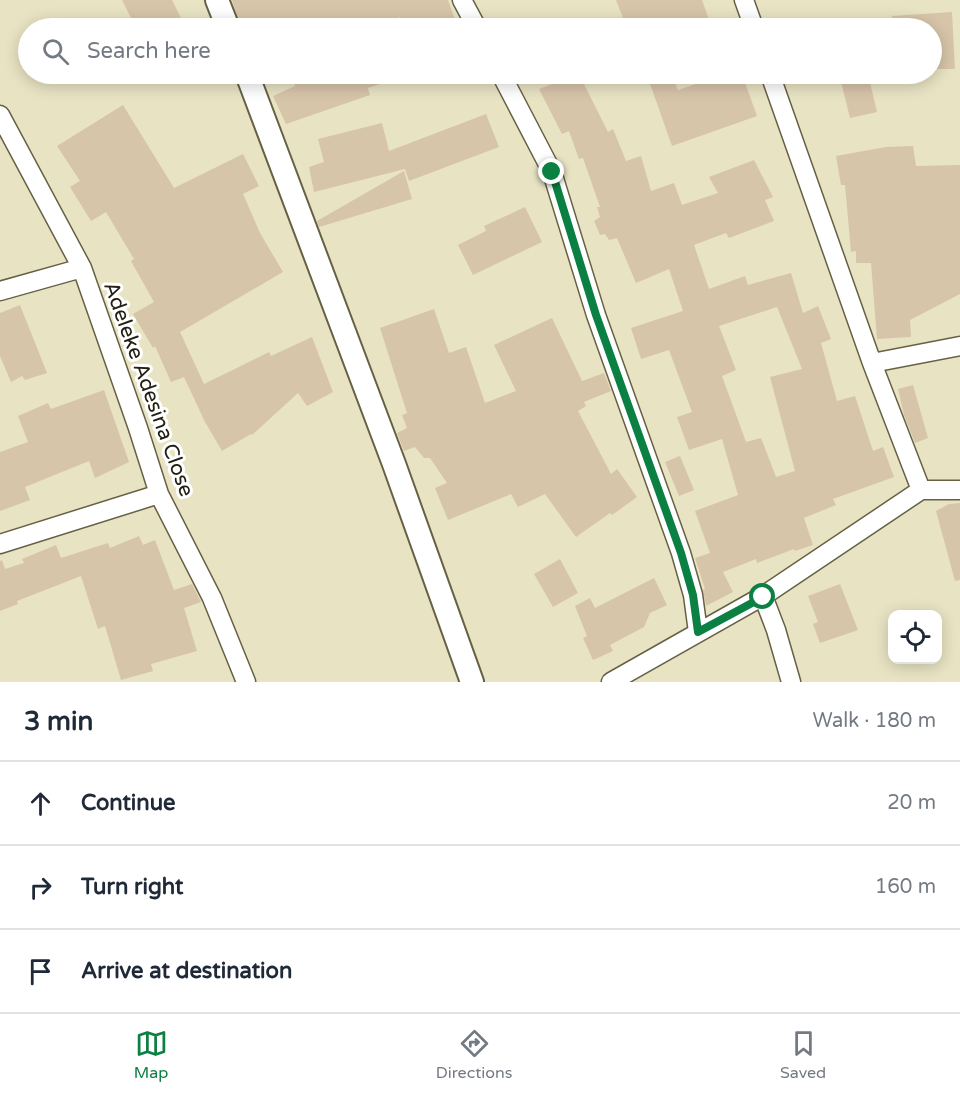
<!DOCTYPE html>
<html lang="en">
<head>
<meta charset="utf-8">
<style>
  :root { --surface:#fff; --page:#f2f2f3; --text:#1f2937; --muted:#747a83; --line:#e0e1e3; --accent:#0b8043 }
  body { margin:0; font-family:"Varela Round",sans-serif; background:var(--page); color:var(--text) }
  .controls { position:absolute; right:18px; bottom:18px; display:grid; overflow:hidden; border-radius:12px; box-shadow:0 3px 15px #0003 }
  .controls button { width:54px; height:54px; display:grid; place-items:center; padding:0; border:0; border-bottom:2px solid var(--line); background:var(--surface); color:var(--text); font:30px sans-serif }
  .stop { position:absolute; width:18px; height:18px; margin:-14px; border:4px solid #0b8043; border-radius:50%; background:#fff }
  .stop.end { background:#0b8043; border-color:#fff; box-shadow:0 2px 6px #0008 }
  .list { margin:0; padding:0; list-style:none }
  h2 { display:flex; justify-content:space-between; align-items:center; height:78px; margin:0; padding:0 24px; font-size:26px }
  h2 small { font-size:20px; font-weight:400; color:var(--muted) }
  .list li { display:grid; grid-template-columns:39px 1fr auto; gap:18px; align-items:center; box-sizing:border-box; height:84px; padding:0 24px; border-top:2px solid var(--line) }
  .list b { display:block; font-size:22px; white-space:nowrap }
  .list em { font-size:20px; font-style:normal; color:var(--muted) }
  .icon { flex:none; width:33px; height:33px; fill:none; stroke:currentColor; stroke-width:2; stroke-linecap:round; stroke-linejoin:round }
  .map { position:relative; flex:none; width:960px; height:682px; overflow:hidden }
  .search { position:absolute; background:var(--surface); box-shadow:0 3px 15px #0003; left:18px; right:18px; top:18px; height:66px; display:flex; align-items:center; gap:15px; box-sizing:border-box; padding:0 21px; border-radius:33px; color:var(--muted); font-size:22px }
  .sheet { height:330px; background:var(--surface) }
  nav { display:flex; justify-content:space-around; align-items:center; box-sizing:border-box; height:84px; border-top:2px solid var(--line); background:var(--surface); font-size:16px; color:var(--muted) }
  nav a { display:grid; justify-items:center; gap:3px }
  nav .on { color:var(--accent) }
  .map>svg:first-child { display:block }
</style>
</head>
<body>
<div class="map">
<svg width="960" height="682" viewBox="0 0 960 682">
  <rect width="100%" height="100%" fill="#e8e3c3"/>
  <path fill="#d7c5a9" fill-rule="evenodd" d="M122 0H172L186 28H136Z
    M232 0H448L456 22 437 28H404L400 17 374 28H241Z
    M616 0H702L712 28H627Z
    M952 12 955 69H932V28H892V16Z
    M322 74H403L404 76 368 88 370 95 286 124 273 96 295 86 294 83Z
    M579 74 608 132 613 129 626 161 641 156 651 191 674 183 682 205 718 193 709 177 754 160 773 197 765 200 774 221 729 238 726 233 694 245 709 289 745 276 748 285 791 273 803 313 818 306 831 339 821 343 837 401 855 396 873 451 883 447 894 477 833 499 836 505 804 518 813 545 795 551 794 549 757 563 756 559 723 572 733 592 706 606 703 590 705 589 695 558 710 553 695 511 738 495 722 439 689 450 677 417 692 412 669 350 641 359 631 328 683 311 669 269 636 283 617 238 609 240 605 234 600 235 594 221 600 217 597 207H600L583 158 579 159 569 131 562 134 539 89ZM777 307 802 369 770 377 795 471 776 477 761 438 746 442 722 376 736 370 719 326Z
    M667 74H671L678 90 725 74H742L757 116 672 146 649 81Z
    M839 74H868L877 112 850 118Z
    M123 105 174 188 243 154 259 186 243 194 260 233 283 272 180 332 204 384 269 352 271 356 312 337 333 392 307 406 298 393 252 435 251 434 222 451 205 422 184 377 171 382 155 346 153 348 133 314 154 302 131 261 134 259 106 212 91 221 70 187 80 181 57 146Z
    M486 114 499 147 409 181 405 169 314 192 309 167 324 162 318 139 382 123 389 151Z
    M913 146 916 166 960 165V294L910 320 911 337 877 339 871 263H856V251L851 252 845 185H841L836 156 886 147Z
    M404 171 412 199 319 227 317 221Z
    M525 207 542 242 473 275 458 245 486 231 484 226Z
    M20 305 47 373 25 380 22 376 11 382 0 356V313Z
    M434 309 449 353 466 347 485 403 516 391 494 345 552 318 582 381 604 373 611 391 584 402 586 406 578 411 611 474 617 469 637 497 612 515 610 513 576 537 545 494 518 507 511 494 448 520 435 488 447 483 430 458H424L415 447 404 451 397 433 407 428 402 415 407 413 380 328Z
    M913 385 928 438 915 443 904 415 898 389Z
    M104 390 129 462 95 478 89 461 25 487 30 500 0 511V452L28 442 18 416 48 403 51 409Z
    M680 456 694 490 679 496 665 462Z
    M960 503V580L955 581 936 511 949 504Z
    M139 536 143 545 155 540 174 590 192 584 201 602 184 608 197 651 151 664 153 671 121 680 105 626 98 629 81 576 17 601 18 604 0 611V561L2 560 5 569 24 563 22 559 56 545 61 558 108 543 110 548Z
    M560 559 578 593 553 607 534 574Z
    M654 578 667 605 650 613 644 627 610 645 613 651 593 660 583 638 587 636 575 606 590 598 595 608Z
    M840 584 858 630 820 643 813 624 818 622 808 596Z"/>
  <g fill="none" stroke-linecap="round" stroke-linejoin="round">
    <defs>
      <path id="minor" d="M462 0 477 28
        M744 0 754 28
        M501 74 552 172 596 315 681 553 693 595 698 632
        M770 74 872 363 921 490
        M0 115 82 268 138 428 159 494 212 598 246 682
        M0 291 82 268
        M872 363 960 346
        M0 544 159 494
        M763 596 776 630 791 682
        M611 682 763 596 921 490H960"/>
      <path id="tertiary" d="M217 0 228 28
        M247 74 394 464 472 682"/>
    </defs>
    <use href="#minor" stroke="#666144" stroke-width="21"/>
    <use href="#tertiary" stroke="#666144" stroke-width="26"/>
    <use href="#minor" stroke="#fff" stroke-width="18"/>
    <use href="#tertiary" stroke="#fff" stroke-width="22"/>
  </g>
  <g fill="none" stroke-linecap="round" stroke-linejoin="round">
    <path stroke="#0b8043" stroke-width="8" d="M552 172 596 315 681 553 693 595 698 632 763 597"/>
  </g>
  <g text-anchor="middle" stroke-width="6" stroke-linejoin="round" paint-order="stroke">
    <g font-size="21" fill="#222014" stroke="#fff">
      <text transform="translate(149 389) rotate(70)" y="7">Adeleke Adesina Close</text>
    </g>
  </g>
</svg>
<div class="controls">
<button><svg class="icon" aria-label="locate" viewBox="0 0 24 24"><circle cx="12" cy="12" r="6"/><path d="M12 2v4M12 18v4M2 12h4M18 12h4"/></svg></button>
</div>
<div class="stop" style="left:763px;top:597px"></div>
<div class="stop end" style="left:552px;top:172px"></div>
<div class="search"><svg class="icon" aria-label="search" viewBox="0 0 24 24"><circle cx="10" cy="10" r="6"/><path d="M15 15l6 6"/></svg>Search here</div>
</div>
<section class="sheet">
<h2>3 min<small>Walk · 180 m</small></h2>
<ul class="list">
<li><svg class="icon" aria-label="ahead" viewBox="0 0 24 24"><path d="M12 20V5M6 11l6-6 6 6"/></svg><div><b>Continue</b></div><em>20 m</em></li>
<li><svg class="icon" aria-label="right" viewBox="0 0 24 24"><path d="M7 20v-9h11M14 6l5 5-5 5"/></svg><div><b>Turn right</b></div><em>160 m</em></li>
<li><svg class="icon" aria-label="arrive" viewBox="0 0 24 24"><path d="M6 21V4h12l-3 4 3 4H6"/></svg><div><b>Arrive at destination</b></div></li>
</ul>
</section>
<nav>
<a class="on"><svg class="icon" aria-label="map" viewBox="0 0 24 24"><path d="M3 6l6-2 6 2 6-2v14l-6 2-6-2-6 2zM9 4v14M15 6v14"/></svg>Map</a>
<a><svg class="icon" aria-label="directions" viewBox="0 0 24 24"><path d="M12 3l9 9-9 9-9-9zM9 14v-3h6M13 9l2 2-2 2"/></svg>Directions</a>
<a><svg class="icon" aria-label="saved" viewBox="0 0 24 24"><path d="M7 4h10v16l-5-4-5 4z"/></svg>Saved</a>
</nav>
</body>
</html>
